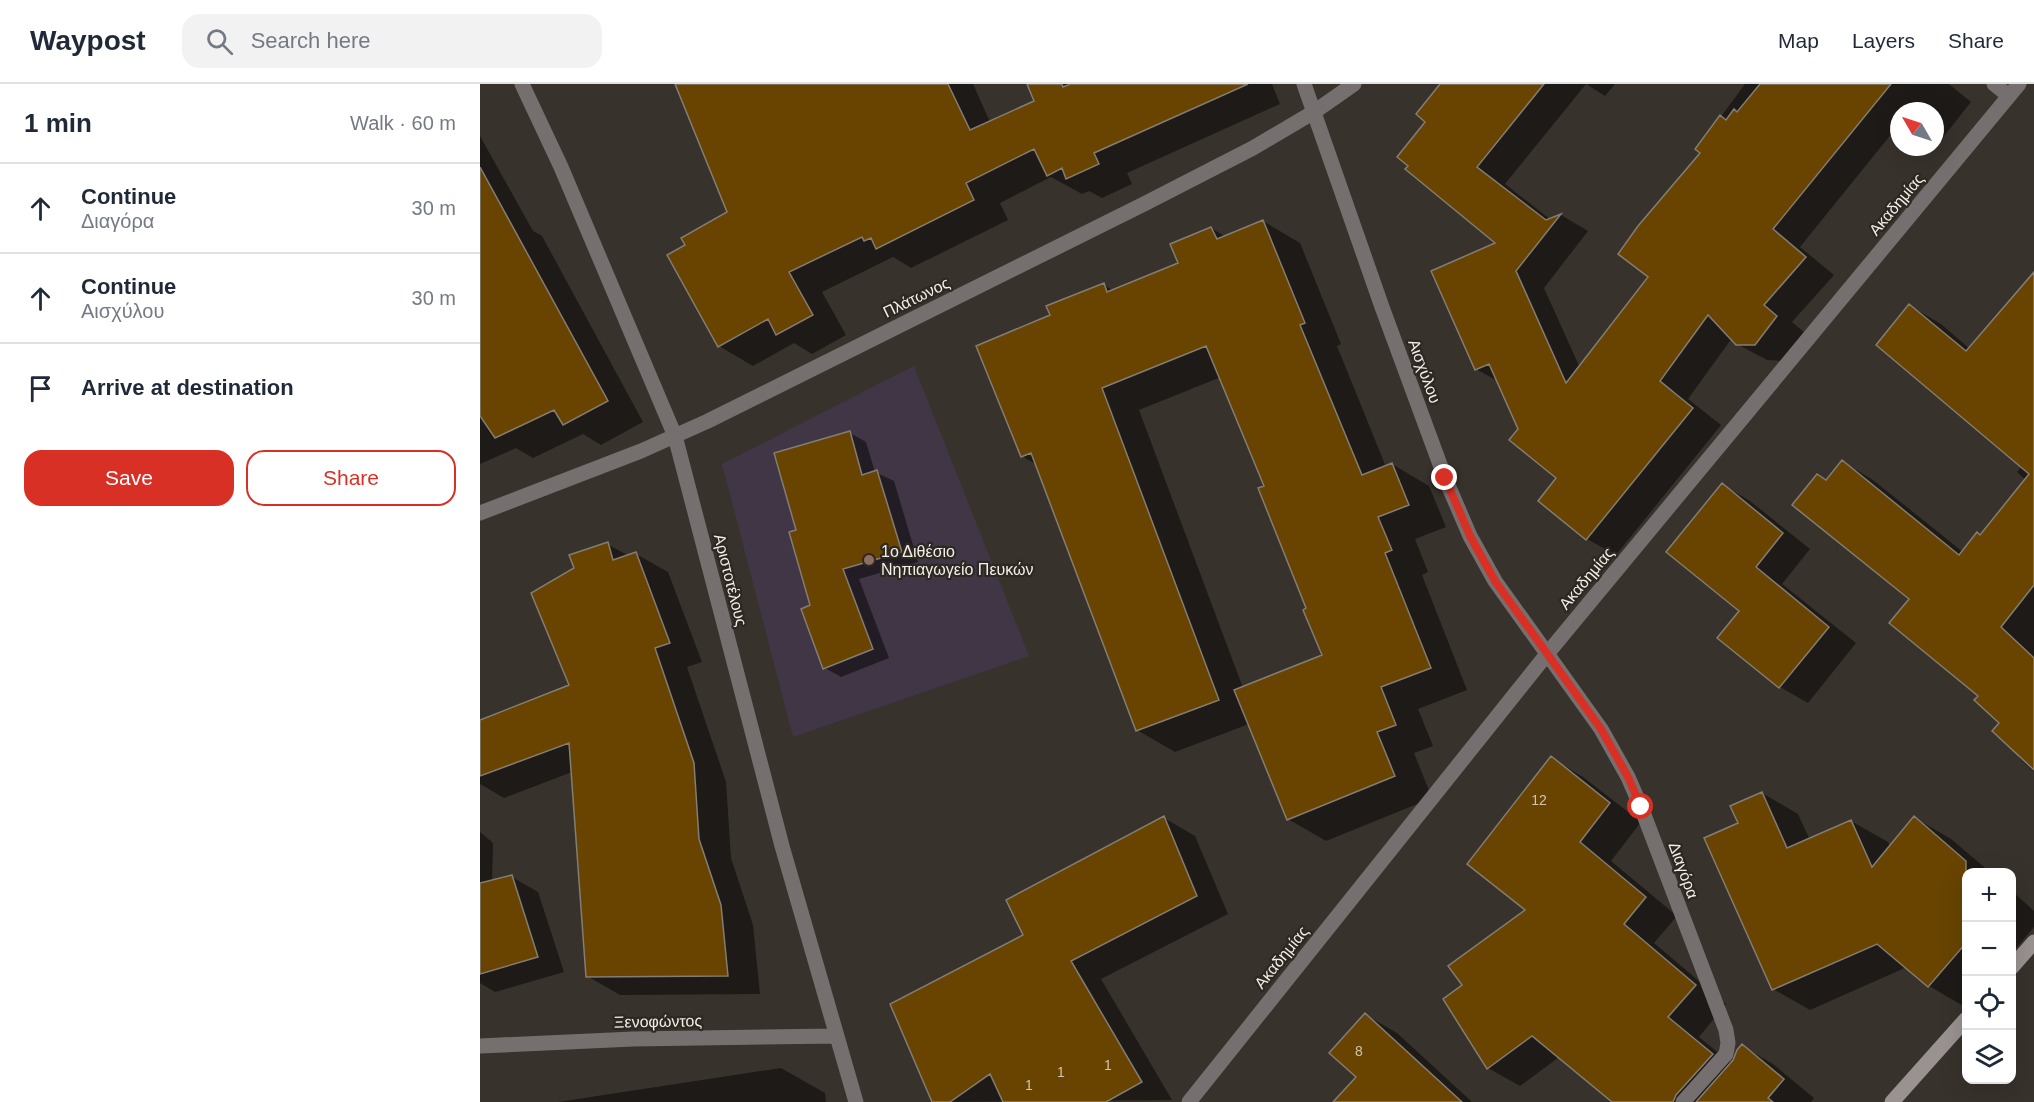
<!DOCTYPE html>
<html lang="en">
<head>
<meta charset="utf-8">
<style>
  :root { --surface:#fff; --page:#f2f2f3; --text:#1f2937; --muted:#747a83; --line:#e0e1e3; --accent:#d93025 }
  body { margin:0; font-family:Arial,sans-serif; background:var(--page); color:var(--text) }
  .controls { position:absolute; right:18px; bottom:18px; display:grid; overflow:hidden; border-radius:12px; box-shadow:0 6px 24px #0002 }
  .controls button { width:54px; height:54px; display:grid; place-items:center; padding:0; border:0; border-bottom:2px solid var(--line); background:var(--surface); color:var(--text); font:30px sans-serif }
  .compass { position:absolute; left:1410px; top:18px; width:54px; height:54px; border-radius:50%; background:var(--surface); box-shadow:0 6px 24px #0002; rotate:309deg }
  .stop { position:absolute; width:18px; height:18px; margin:-14px; border:4px solid #d93025; border-radius:50%; background:#fff }
  .stop.end { background:#d93025; border-color:#fff; box-shadow:0 2px 6px #0008 }
  .list { margin:0; padding:0; list-style:none }
  h2 { display:flex; justify-content:space-between; align-items:center; height:78px; margin:0; padding:0 24px; font-size:26px }
  h2 small { font-size:20px; font-weight:400; color:var(--muted) }
  .list li { display:grid; grid-template-columns:39px 1fr auto; gap:18px; align-items:center; box-sizing:border-box; height:90px; padding:0 24px; border-top:2px solid var(--line) }
  .list b { display:block; font-size:22px; white-space:nowrap }
  .list p { margin:0; font-size:20px; white-space:nowrap; color:var(--muted) }
  .list em { font-size:20px; font-style:normal; color:var(--muted) }
  .actions { display:flex; gap:12px; padding:18px 24px }
  .actions a { flex:1; padding:14px 0; border:2px solid var(--accent); border-radius:18px; text-align:center; font-size:21px; color:var(--accent) }
  .actions .main { background:var(--accent); color:#fff }
  .icon { flex:none; width:33px; height:33px; fill:none; stroke:currentColor; stroke-width:2; stroke-linecap:round; stroke-linejoin:round }
  .map { position:relative; flex:none; width:1554px; height:1018px; overflow:hidden }
  header { display:flex; align-items:center; gap:36px; box-sizing:border-box; height:84px; padding:0 30px; background:var(--surface); border-bottom:2px solid var(--line) }
  header strong { font-size:28px }
  nav { display:flex; gap:33px; margin-inline-start:auto; font-size:21px }
  .search { width:420px; height:54px; background:var(--page); display:flex; align-items:center; gap:15px; box-sizing:border-box; padding:0 21px; border-radius:18px; color:var(--muted); font-size:22px }
  main { display:flex }
  aside { flex:1; background:var(--surface) }
  .map>svg:first-child { display:block }
</style>
</head>
<body>
<header>
<strong>Waypost</strong>
<div class="search"><svg class="icon" aria-label="search" viewBox="0 0 24 24"><circle cx="10" cy="10" r="6"/><path d="M15 15l6 6"/></svg>Search here</div>
<nav><a>Map</a><a>Layers</a><a>Share</a></nav>
</header>
<main>
<aside>
<h2>1 min<small>Walk · 60 m</small></h2>
<ul class="list">
<li><svg class="icon" aria-label="ahead" viewBox="0 0 24 24"><path d="M12 20V5M6 11l6-6 6 6"/></svg><div><b>Continue</b><p>Διαγόρα</p></div><em>30 m</em></li>
<li><svg class="icon" aria-label="ahead" viewBox="0 0 24 24"><path d="M12 20V5M6 11l6-6 6 6"/></svg><div><b>Continue</b><p>Αισχύλου</p></div><em>30 m</em></li>
<li><svg class="icon" aria-label="arrive" viewBox="0 0 24 24"><path d="M6 21V4h12l-3 4 3 4H6"/></svg><div><b>Arrive at destination</b></div></li>
</ul>
<div class="actions"><a class="main">Save</a><a>Share</a></div>
</aside>
<div class="map">
<svg width="1554" height="1018" viewBox="0 0 1554 1018">
  <rect width="100%" height="100%" fill="#37322b"/>
  <path fill="#403646" d="M434 282 549 572 313 653 242 380Z"/>
  <path fill="#0007" fill-rule="evenodd" d="M197 0H493L510 38 556 17 549 0H792L800 20 647 89 652 100 622 114 609 107 602 110 571 93 520 119 528 136 431 184 413 173 342 208 366 251 332 270 314 259 273 282 239 262 207 162 249 129Z
    M962 0H1135L1125 12 1106 0 1025 100 1071 136 1081 131 1108 147 1064 204 1100 284 1170 193 1222 69 1217 65 1265 0H1469L1491 18 1453 66 1448 63H1455V27H1419V45L1417 43 1320 163 1354 191 1312 238 1325 249 1304 277 1287 276 1257 260 1252 254 1208 315 1241 341 1136 471 1107 455 1060 416 1078 394 1040 345 1019 298 996 285 1018 159 948 38Z
    M0 52 53 147 62 152 163 338 121 361 103 350 53 374 36 364 0 380Z
    M783 137 820 159 861 260 857 262 906 383 912 380 949 402 966 443 935 455 948 488 942 491 987 606 938 625 953 662 934 669 952 714 846 757 808 735 769 640 695 668 657 646 557 381 542 372 571 232 624 201 634 207 700 180 731 144 746 153ZM741 293 786 403 844 572 763 604 659 326Z
    M1430 222 1461 240 1490 265 1554 222V688L1538 673 1540 671 1521 639 1347 397 1363 378 1393 396 1483 468 1501 452 1546 396 1537 388 1542 382Z
    M370 349 386 358 395 388 414 397 438 478 379 495 409 574 361 593 345 584 318 447Z
    M1243 401 1270 417 1330 465 1302 500 1376 559 1328 619 1300 603 1239 554 1261 527Z
    M127 460 149 472 156 470 188 488 222 578 207 583 246 698 251 774 273 841 280 910 140 911 107 892 92 688 24 714 0 700V638L91 602 95 485Z
    M1071 674 1103 693 1161 738 1131 777 1197 832 1174 859 1246 920 1219 953 1252 980 1262 962 1293 980 1334 1014 1331 1018H1176L1086 968 1040 1002 1008 984 984 901 1048 826Z
    M1282 709 1318 730 1330 756 1371 737 1408 758 1410 763 1435 734 1471 755 1510 788H1486L1485 923 1449 902 1427 883 1330 926 1293 905 1260 740Z
    M684 734 715 752 748 830 621 895 692 1016 454 1018 545 851Z
    M0 748 13 759 12 798 32 793 58 808 84 888 15 908 0 899Z
    M1532 807 1554 827V843L1532 869Z
    M886 931 917 949 992 1018H855L878 993Z
    M301 984 345 1009 346 1018H78Z"/>
  <path fill="#684400" stroke="#837d74" stroke-width="1.5" d="M195 0H468L490 46 554 17 547 0H582L583 3 590 0H768L614 69 619 80 586 95 582 84 567 92 554 65 486 99 494 116 396 165 391 154 384 157 382 153 309 188 333 231 296 251 288 235 238 263 187 171 205 161 201 154 247 128Z
    M960 0H1064L997 83 1066 136 1081 130 1036 187 1086 299 1168 193 1138 170 1158 142 1220 69 1215 65 1240 31 1246 36 1254 25 1257 28 1280 0H1411L1293 145 1326 173 1284 221 1297 232 1275 261H1256L1228 231 1180 297 1213 324 1106 456 1058 417 1076 394 1029 356 1038 345 1009 280 995 286 951 187 1015 159 925 85 928 82 917 73 945 38 936 30Z
    M0 83 128 317 83 341 74 326 15 354 0 332Z
    M783 136 825 239 820 241 882 391 912 379 929 421 898 433 912 466 905 469 951 584 901 603 916 641 897 648 915 692 807 736 754 606 842 571 823 526 826 524 778 404 784 402 726 262 622 304 739 616 656 647 551 369 541 373 496 262 570 231 566 222 624 199 627 208 698 179 690 160 731 143 737 155Z
    M1554 188V501L1521 543 1554 574V686L1512 647 1519 639 1494 616 1498 612 1409 539 1429 515 1312 421 1337 390 1346 396 1362 376 1479 471 1497 448 1500 451 1549 390 1396 261 1429 220 1486 267Z
    M370 347 382 391 397 386 422 468 363 485 393 565 343 585 321 525 330 521 309 448 316 446 294 369Z
    M1242 399 1303 449 1276 483 1349 543 1299 604 1237 554 1259 527 1186 468Z
    M128 458 133 476 156 468 190 559 175 564 214 679 219 755 241 821 248 892 106 893 89 659 0 692V636L89 601 51 509 94 484 89 471Z
    M1071 672 1130 719 1100 758 1166 813 1144 840 1216 901 1188 933 1233 970 1196 1011 1193 1018H1132L1052 952 1007 985 963 915 982 901 968 882 1045 826 987 780Z
    M1282 708 1307 764 1371 736 1392 783 1434 732 1486 777V859L1448 903 1397 860 1292 906 1224 754 1258 739 1250 722Z
    M684 732 717 812 591 877 662 998 626 1018H523L510 990 470 1018H452L410 920 543 851 526 816Z
    M32 791 58 873 0 890V799Z
    M885 929 982 1018H853L876 993 849 969Z
    M1262 960 1304 995 1288 1014 1293 1018H1216L1253 976 1257 966Z"/>
  <g fill="none" stroke-linecap="round" stroke-linejoin="round">
    <path stroke="#75706f" stroke-width="15" d="M42 0 81 83 195 352 302 762 376 1018
      M824 0 902 223 965 394 990 452 1015 497 1121 645 1148 693 1161 723 1246 946 1248 959 1246 970 1203 1018
      M1514 0 1529 12
      M0 429 161 367 228 337 664 120 773 64 834 28 874 0
      M0 962 153 955 356 952
      M709 1018 1067 570 1539 0"/>
    <path stroke="#9a9290" stroke-width="15" d="M1532 883 1554 858
      M1412 1018 1486 935"/>
  </g>
  <g fill="none" stroke-linecap="round" stroke-linejoin="round">
    <path stroke="#d93025" stroke-width="8" d="M965 394 990 452 1015 497 1121 645 1148 693 1161 723"/>
  </g>
  <circle fill="#8d6e63" stroke="#2d2821" stroke-width="2" cx="389" cy="476" r="6"/>
  <g text-anchor="middle" stroke-width="4.5" stroke-linejoin="round" paint-order="stroke">
    <g font-size="14" fill="#d0c4af">
      <text x="1059" y="721">12</text>
      <text x="879" y="972">8</text>
      <text x="628" y="986">1</text>
      <text x="581" y="993">1</text>
      <text x="549" y="1006">1</text>
    </g>
    <g font-size="16" fill="#f2eee9" stroke="#2d2821">
      <text transform="translate(1416 120) rotate(-50)" y="6">Ακαδημίας</text>
      <text transform="translate(436 213) rotate(-26)" y="6">Πλάτωνος</text>
      <text transform="translate(945 287) rotate(70)" y="6">Αισχύλου</text>
      <text transform="translate(1106 494) rotate(-50)" y="6">Ακαδημίας</text>
      <text transform="translate(251 496) rotate(76)" y="6">Αριστοτέλους</text>
      <text transform="translate(1204 786) rotate(70)" y="6">Διαγόρα</text>
      <text transform="translate(801 873) rotate(-51)" y="6">Ακαδημίας</text>
      <text transform="translate(178 937) rotate(-1)" y="6">Ξενοφώντος</text>
    </g>
    <g font-size="16" fill="#f2eee9" stroke="#2d2821" text-anchor="start">
      <text x="401" y="473">1ο Διθέσιο<tspan x="401" dy="18">Νηπιαγωγείο Πευκών</tspan></text>
    </g>
  </g>
</svg>
<div class="controls">
<button>+</button>
<button>−</button>
<button><svg class="icon" aria-label="locate" viewBox="0 0 24 24"><circle cx="12" cy="12" r="6"/><path d="M12 2v4M12 18v4M2 12h4M18 12h4"/></svg></button>
<button><svg class="icon" aria-label="layers" viewBox="0 0 24 24"><path d="M12 4l9 5-9 5-9-5zM3 14l9 5 9-5"/></svg></button>
</div>
<svg class="compass" viewBox="-18 -18 36 36"><path d="M0-13l5 13h-10z" fill="#e53935"/><path d="M0 13l5-13h-10z" fill="#747a83"/></svg>
<div class="stop" style="left:1161px;top:723px"></div>
<div class="stop end" style="left:965px;top:394px"></div>
</div>
</main>
</body>
</html>
